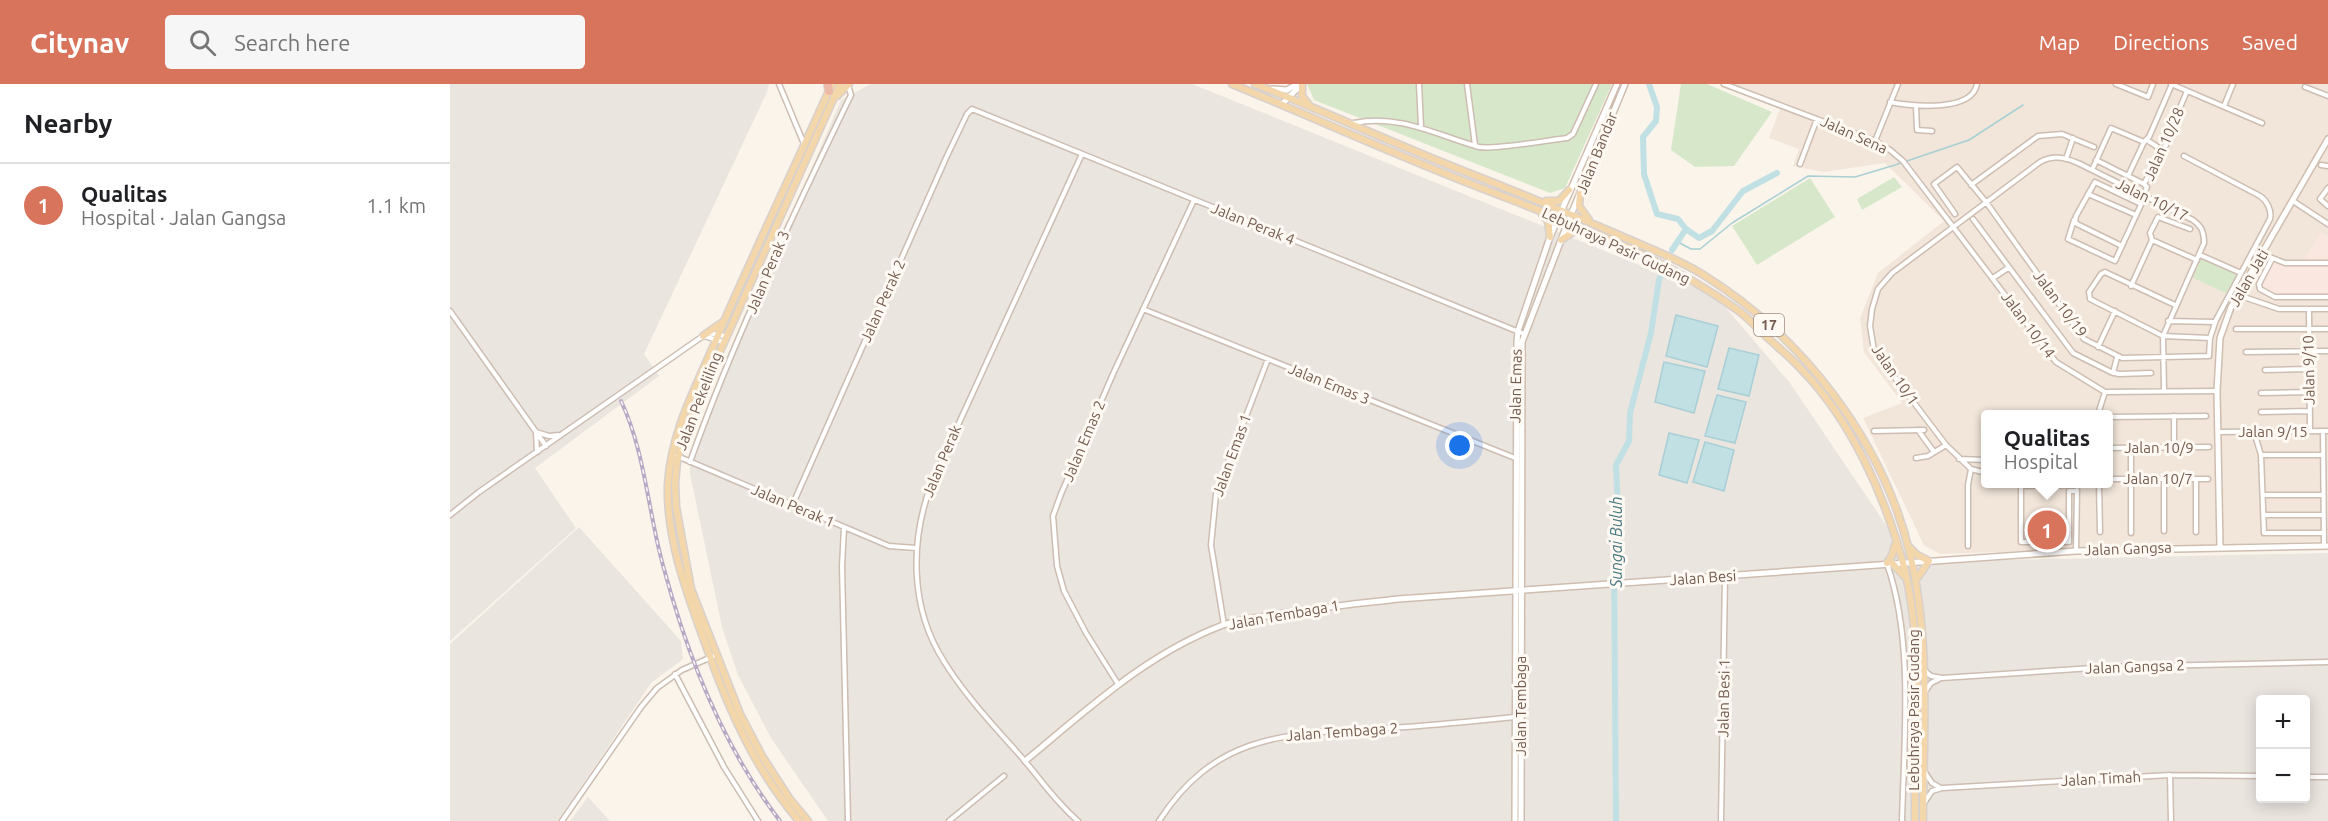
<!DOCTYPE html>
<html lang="en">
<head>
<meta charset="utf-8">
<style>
  :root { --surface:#fff; --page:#f6f6f6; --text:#202124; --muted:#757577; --line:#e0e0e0; --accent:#d9745c }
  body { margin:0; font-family:Ubuntu,sans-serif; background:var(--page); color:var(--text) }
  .controls { position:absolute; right:18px; bottom:18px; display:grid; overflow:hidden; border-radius:6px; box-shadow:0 3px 15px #0003 }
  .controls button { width:54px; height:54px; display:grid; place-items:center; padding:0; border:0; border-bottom:2px solid var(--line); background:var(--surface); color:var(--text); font:30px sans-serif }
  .you { position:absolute; left:1010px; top:362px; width:21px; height:21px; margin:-15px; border:4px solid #fff; border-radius:50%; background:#1a73e8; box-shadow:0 0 0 9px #1a73e833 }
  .badge { display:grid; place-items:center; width:39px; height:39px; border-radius:50%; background:var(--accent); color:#fff; font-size:20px; font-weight:700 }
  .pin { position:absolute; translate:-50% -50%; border:3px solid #fff; box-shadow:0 2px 6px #0006 }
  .popup { position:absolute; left:1531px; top:326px; width:132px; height:78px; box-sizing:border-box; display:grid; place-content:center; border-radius:6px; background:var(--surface); filter:drop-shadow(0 2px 4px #0005); font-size:20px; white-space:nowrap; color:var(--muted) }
  .popup b { font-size:22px; color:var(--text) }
  .popup::after { content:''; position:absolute; left:50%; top:100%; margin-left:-12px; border:12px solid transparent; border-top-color:var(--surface) }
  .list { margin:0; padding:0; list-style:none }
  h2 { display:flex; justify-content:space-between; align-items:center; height:78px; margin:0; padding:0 24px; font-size:26px }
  h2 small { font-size:20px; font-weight:400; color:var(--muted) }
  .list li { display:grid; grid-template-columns:39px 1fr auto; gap:18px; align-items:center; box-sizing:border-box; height:84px; padding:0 24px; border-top:2px solid var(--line) }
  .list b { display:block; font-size:22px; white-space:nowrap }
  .list p { margin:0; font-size:20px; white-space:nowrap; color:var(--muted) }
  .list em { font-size:20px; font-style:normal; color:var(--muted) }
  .icon { flex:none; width:33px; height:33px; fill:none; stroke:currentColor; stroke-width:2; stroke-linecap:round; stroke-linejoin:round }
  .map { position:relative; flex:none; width:1878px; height:737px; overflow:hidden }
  header { display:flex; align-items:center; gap:36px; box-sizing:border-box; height:84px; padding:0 30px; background:var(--accent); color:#fff }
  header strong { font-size:28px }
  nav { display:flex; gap:33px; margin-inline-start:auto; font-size:21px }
  .search { width:420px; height:54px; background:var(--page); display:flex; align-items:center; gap:15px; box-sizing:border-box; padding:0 21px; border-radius:6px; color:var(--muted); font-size:22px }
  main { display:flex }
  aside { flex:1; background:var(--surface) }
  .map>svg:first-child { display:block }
</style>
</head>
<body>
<header>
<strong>Citynav</strong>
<div class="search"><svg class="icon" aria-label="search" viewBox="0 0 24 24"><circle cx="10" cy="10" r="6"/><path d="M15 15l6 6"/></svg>Search here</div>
<nav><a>Map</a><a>Directions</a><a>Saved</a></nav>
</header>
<main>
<aside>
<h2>Nearby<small></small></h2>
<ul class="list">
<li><span class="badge">1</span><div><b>Qualitas</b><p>Hospital · Jalan Gangsa</p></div><em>1.1 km</em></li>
</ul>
</aside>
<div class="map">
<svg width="1878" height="737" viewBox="0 0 1878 737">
  <rect width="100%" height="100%" fill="#fbf4eb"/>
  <path fill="#f2e6da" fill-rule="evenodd" d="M1276 0H1878V457L1490 470 1474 461 1413 334 1452 319 1414 268 1410 234 1428 189 1494 137 1435 79 1373 88 1343 82 1349 65 1319 54 1330 25 1275 4ZM1536 330H1658V400H1536Z"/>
  <path fill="#fae7e0" d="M1871 148 1878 153V214L1825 215 1809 206 1807 201 1821 173 1835 178H1853Z"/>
  <path fill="#ebe5e0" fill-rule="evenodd" d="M0 0H319L317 8 194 270 209 292 85 384 126 444 0 557Z
    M421 0H742L1266 212 1340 299 1461 478 1878 469V737H378L321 654 288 591 272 543 240 390V369L391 16ZM1810 616H1856V714H1810Z
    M129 443 231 557 233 575 201 599 108 737H0V560Z
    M138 713 160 737H120Z"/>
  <path fill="#d7e8ca" d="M857 0H1162L1115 104 1100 109 864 16Z
    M1231 0H1257L1322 28 1284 82 1245 83 1221 66Z
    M1444 93 1452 103 1412 126 1407 115Z
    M1360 94 1385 133 1307 181 1282 142Z
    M1750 171 1791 189 1780 211 1739 192Z"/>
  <path fill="#c1e0e4" stroke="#a8cfd5" stroke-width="1.5" d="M1226 231 1268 242 1257 283 1216 272Z
    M1279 264 1309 271 1299 312 1268 305Z
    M1214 278 1255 287 1244 329 1205 318Z
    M1267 311 1296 318 1285 359 1255 352Z
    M1219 349 1249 356 1237 399 1209 391Z
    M1255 358 1284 366 1274 407 1243 398Z"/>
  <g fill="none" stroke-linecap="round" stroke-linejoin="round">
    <path stroke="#a8cfd5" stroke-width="1.5" d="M1226 157 1241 165H1250L1282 139 1358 92 1405 93 1445 81 1519 56 1573 21"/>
    <path stroke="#c1e0e4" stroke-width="6" d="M1199 0 1207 23 1206 37 1193 53 1194 90 1207 130 1228 135 1236 145 1222 166
      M1236 145 1249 154 1262 147 1293 107 1327 89
      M1166 737 1164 472 1168 426 1166 381 1179 357 1180 329 1201 249 1209 196 1213 185"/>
    <defs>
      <path id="street" d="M329 0 354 60
        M969 0 971 42
        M1017 0 1025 61
        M1274 0 1425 57 1440 66 1453 77 1606 278 1655 308 1767 307
        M1666 0 1698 13 1703 0
        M1721 0 1812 39
        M1855 3 1878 12
        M1440 18C1461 22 1522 29 1527 0
        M1774 22 1783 0
        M1466 23 1467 46 1482 47
        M904 39C951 30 986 51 1029 63 1044 66 1099 56 1117 54L1123 50 1146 0
        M1697 56 1709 64 1710 69
        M1425 57 1448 0
        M1616 75 1623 54
        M1646 76 1694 100
        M1350 80 1367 35
        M1871 81 1878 82
        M1642 86 1661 44 1694 58
        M1678 92 1694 58 1699 53 1722 0
        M1521 101 1588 52 1612 50 1644 63
        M1878 104 1870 115 1878 122
        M1638 110 1686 131
        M1693 112 1697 103 1694 100 1710 69 1716 61 1718 52 1737 7
        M1843 117 1878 140
        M1505 130 1484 100 1507 83 1536 118 1634 255 1672 274 1759 272 1760 254 1766 236 1820 135C1822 126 1817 117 1810 112L1734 72
        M1523 135 1623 269 1661 288 1669 290 1701 289
        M1624 136 1618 155 1665 177 1695 112
        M1702 156 1747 176
        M1672 162 1627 140 1625 137 1626 132 1645 98 1691 120
        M1812 170 1835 179H1878
        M1750 171 1791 189
        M1822 175 1809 200 1810 205 1825 213H1878
        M1543 194 1558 184
        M1681 202 1702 156 1700 149 1708 133 1740 145
        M1788 211 1829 225H1878
        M1725 221 1655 188 1651 190 1639 208 1640 215 1713 252 1760 254
        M693 225 1065 374
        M1859 225 1860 347
        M0 227 96 362
        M1718 237 1765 238
        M1786 245H1878
        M254 252 273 258
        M1648 263 1665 227
        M1796 268 1878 267
        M1815 286 1859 285
        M1663 289 1667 273
        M1811 309 1860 308
        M1811 328 1860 327
        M1648 330 1655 308
        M1659 333 1756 332
        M1468 346 1484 368
        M1424 347 1474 346
        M1873 347 1874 462
        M1768 348 1878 347
        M1804 348 1811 371 1814 449H1874
        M1658 364 1759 363
        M1681 364V449
        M1724 364V332
        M87 368 86 348 99 352 108 351
        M1811 371H1873
        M227 372 439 462 466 464
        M1466 374 1478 372 1496 361
        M1509 375 1536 376
        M240 378C285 252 343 131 401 11L398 1
        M1521 385 1536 389
        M1658 395H1758
        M1714 395V447
        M1746 395V448
        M1649 400 1650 448
        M1627 407H1619V458H1571V402L1627 401
        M1813 411H1873
        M342 422 496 74 517 30 522 25 1074 250
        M0 431 29 408 253 252 258 249 275 252
        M1813 431H1873
        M394 444 392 482 398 737
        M1518 462V401L1521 385 1496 361 1424 266 1420 242 1422 225 1428 205 1442 189 1590 78C1603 71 1614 73 1628 79L1743 136C1752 143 1754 148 1754 159L1713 252 1714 307
        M1626 467 1627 406
        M1437 480C1464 556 1454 657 1452 737
        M774 541 761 461 766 410 818 275
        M1475 587 1481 592 1492 594 1658 583 1878 578
        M225 590 274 683 308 737
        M668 600 636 549 614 507 607 482 603 432 611 410 663 290 744 116
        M1475 608 1481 599 1489 595
        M1474 687 1482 699 1489 703
        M1720 691 1721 737
        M1856 693H1878
        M1474 719 1482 707 1492 704 1720 691 1810 692
        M112 737 191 623 207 604 232 586 266 571
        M499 737 554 692
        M628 737C604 717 588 691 567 668 542 640 515 611 495 579 459 524 460 456 482 398L632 70
        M709 737C768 646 841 650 938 644 981 642 1023 637 1066 633
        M1271 737 1275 492"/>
      <path id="secondary" d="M823 5 837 6 847 0
        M832 20 852 0
        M1770 463 1767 307 1770 254 1781 223 1878 55
        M575 677C637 626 696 570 773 541 787 536 803 534 817 532 861 524 904 520 948 515L1626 467 1878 462
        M1065 737 1067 258 1068 247 1100 153 1167 0
        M1071 737 1072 258 1118 138 1175 0"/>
      <path id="primary" d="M782 0C860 32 937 67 1016 98 1107 134 1205 167 1286 225 1298 233 1308 245 1319 255 1330 265 1342 275 1352 286 1401 336 1435 412 1453 479 1475 562 1464 652 1465 737
        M805 0C874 27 942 59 1011 86 1065 107 1118 129 1171 152 1198 164 1226 174 1252 190 1351 251 1433 356 1460 470 1481 558 1473 648 1473 737
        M852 0V12L859 21
        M387 12 399 0
        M1130 110 1129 122 1139 136
        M1096 117H1109L1119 106
        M1092 130 1098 137 1100 153
        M1111 156 1123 148 1136 147
        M253 252 273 238
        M1460 464 1467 471 1479 477 1466 496
        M1437 479 1442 471 1445 461
        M1442 479 1454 492
        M349 737C306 686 280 629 258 567 239 515 216 457 218 400 221 348 246 303 266 256 303 170 344 85 382 0
        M358 737 339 714 312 672 290 630 241 505 226 423 225 398 227 378 236 343 390 0"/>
      <path id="highway" d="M378 0 379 7"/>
    </defs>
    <use href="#street" stroke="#cdbdb2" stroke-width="7"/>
    <use href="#secondary" stroke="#cfbdaf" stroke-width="8"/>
    <use href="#primary" stroke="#d8d1ce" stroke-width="9"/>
    <use href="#highway" stroke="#d8d1ce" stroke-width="10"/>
    <use href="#street" stroke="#fff" stroke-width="4"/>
    <use href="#secondary" stroke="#fff" stroke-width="5"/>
    <use href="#primary" stroke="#f3d6aa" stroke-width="6"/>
    <use href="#highway" stroke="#efb9a8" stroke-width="8"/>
    <defs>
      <path id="rail" d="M171 317C196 370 198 430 214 485 238 574 274 664 330 737"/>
    </defs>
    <use href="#rail" stroke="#b7a9c5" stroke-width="4"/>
    <use href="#rail" stroke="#fef9f2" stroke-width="1.5" stroke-dasharray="4.5" stroke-linecap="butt"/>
  </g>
  <g text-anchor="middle" stroke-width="6" stroke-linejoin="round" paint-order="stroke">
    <rect fill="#fef9f2" stroke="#9e8b81" stroke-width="1.5" x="1304" y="230" width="30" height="22" rx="4.5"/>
    <g font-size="14" font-weight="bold" fill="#755c50">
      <text x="1319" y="246">17</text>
    </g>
    <g font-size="15" fill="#755c50" stroke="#fef9f2">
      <text transform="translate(1404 51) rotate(24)" y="5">Jalan Sena</text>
      <text transform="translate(1714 60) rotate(-66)" y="5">Jalan 10/28</text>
      <text transform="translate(1147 69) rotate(-68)" y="5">Jalan Bandar</text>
      <text transform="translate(1702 116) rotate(26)" y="5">Jalan 10/17</text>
      <text transform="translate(803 140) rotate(22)" y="5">Jalan Perak 4</text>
      <text transform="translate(1166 162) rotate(25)" y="5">Lebuhraya Pasir Gudang</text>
      <text transform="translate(318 188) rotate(-67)" y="5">Jalan Perak 3</text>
      <text transform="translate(1799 194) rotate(-60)" y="5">Jalan Jati</text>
      <text transform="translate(433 217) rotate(-66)" y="5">Jalan Perak 2</text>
      <text transform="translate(1610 220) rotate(53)" y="5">Jalan 10/19</text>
      <text transform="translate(1578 241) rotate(53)" y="5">Jalan 10/14</text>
      <text transform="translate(1859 286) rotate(-91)" y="5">Jalan 9/10</text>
      <text transform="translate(1445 291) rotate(55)" y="5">Jalan 10/1</text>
      <text transform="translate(879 300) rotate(22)" y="5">Jalan Emas 3</text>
      <text transform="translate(1066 302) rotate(-89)" y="5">Jalan Emas</text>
      <text transform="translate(249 317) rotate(-69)" y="5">Jalan Pekeliling</text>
      <text x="1823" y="353">Jalan 9/15</text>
      <text transform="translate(634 357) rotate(-67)" y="5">Jalan Emas 2</text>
      <text x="1709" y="369">Jalan 10/9</text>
      <text transform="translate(782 371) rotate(-70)" y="5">Jalan Emas 1</text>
      <text transform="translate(492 377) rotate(-67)" y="5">Jalan Perak</text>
      <text x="1708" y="400">Jalan 10/7</text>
      <text transform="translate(343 422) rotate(23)" y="5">Jalan Perak 1</text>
      <text transform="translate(1678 465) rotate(-2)" y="5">Jalan Gangsa</text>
      <text transform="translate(1253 494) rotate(-4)" y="5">Jalan Besi</text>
      <text transform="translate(834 531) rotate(-10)" y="5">Jalan Tembaga 1</text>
      <text transform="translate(1685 583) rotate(-2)" y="5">Jalan Gangsa 2</text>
      <text transform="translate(1274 614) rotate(-89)" y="5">Jalan Besi 1</text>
      <text transform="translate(1071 622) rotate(-90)" y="5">Jalan Tembaga</text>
      <text transform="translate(1464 626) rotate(-90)" y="5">Lebuhraya Pasir Gudang</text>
      <text transform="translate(892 648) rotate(-4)" y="5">Jalan Tembaga 2</text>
      <text transform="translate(1651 695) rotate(-3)" y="5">Jalan Timah</text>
    </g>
    <g font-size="16" font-style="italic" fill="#47777f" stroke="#fef9f2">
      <text transform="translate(1166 458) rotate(-90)" y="6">Sungai Buluh</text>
    </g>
  </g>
</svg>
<div class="controls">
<button>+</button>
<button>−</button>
</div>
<div class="you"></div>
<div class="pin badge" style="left:1597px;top:446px">1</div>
<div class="popup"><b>Qualitas</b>Hospital</div>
</div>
</main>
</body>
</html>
